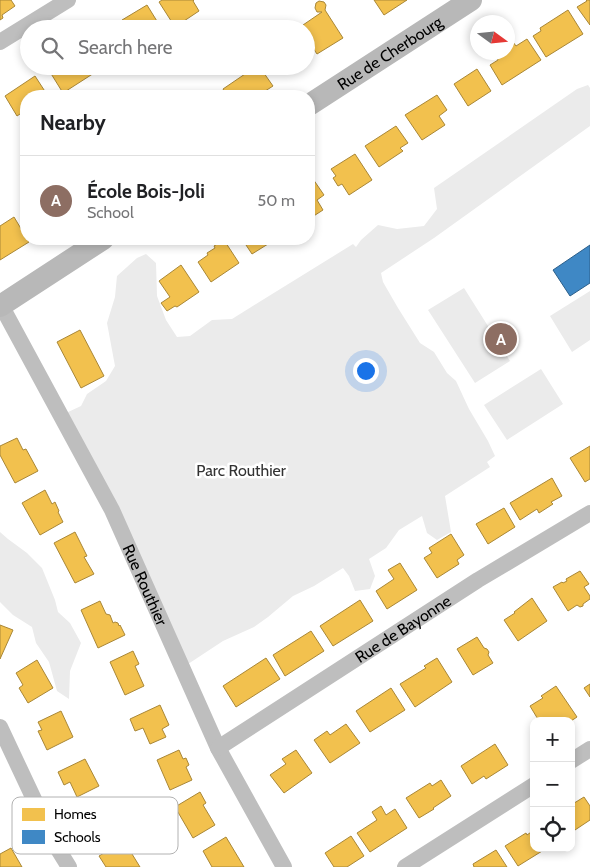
<!DOCTYPE html>
<html lang="en">
<head>
<meta charset="utf-8">
<style>
  :root { --surface:#fff; --page:#f6f6f6; --text:#202124; --muted:#757577; --line:#e0e0e0; --accent:#0b8043 }
  body { margin:0; font-family:Cabin,sans-serif; background:var(--page); color:var(--text) }
  .controls { position:absolute; right:15px; bottom:15px; display:grid; overflow:hidden; border-radius:10px; box-shadow:0 2px 8px #0003 }
  .controls button { width:45px; height:45px; display:grid; place-items:center; padding:0; border:0; border-bottom:1px solid var(--line); background:var(--surface); color:var(--text); font:25px sans-serif }
  .compass { position:absolute; left:470px; top:15px; width:45px; height:45px; border-radius:50%; background:var(--surface); box-shadow:0 2px 8px #0003; rotate:105deg }
  .you { position:absolute; left:365px; top:370px; width:18px; height:18px; margin:-12px; border:4px solid #fff; border-radius:50%; background:#1a73e8; box-shadow:0 0 0 8px #1a73e833 }
  .badge { display:grid; place-items:center; width:32px; height:32px; border-radius:50%; background:var(--accent); color:#fff; font-size:16px; font-weight:700 }
  .pin { position:absolute; translate:-50% -50%; border:2px solid #fff; box-shadow:0 1px 5px #0006 }
  .list { margin:0; padding:0; list-style:none }
  h2 { display:flex; justify-content:space-between; align-items:center; height:65px; margin:0; padding:0 20px; font-size:21px }
  h2 small { font-size:16px; font-weight:400; color:var(--muted) }
  .list li { display:grid; grid-template-columns:32px 1fr auto; gap:15px; align-items:center; box-sizing:border-box; height:90px; padding:0 20px; border-top:1px solid var(--line) }
  .list b { display:block; font-size:19px; white-space:nowrap }
  .list p { margin:0; font-size:16px; white-space:nowrap; color:var(--muted) }
  .list em { font-size:16px; font-style:normal; color:var(--muted) }
  .icon { flex:none; width:28px; height:28px; fill:none; stroke:currentColor; stroke-width:2; stroke-linecap:round; stroke-linejoin:round }
  .map { position:relative; flex:none; width:590px; height:867px; overflow:hidden }
  .search { position:absolute; background:var(--surface); box-shadow:0 2px 8px #0003; left:20px; top:20px; width:295px; height:55px; display:flex; align-items:center; gap:12px; box-sizing:border-box; padding:0 18px; border-radius:28px; color:var(--muted); font-size:19px }
  .panel { position:absolute; background:var(--surface); box-shadow:0 2px 8px #0003; left:20px; top:90px; width:295px; height:155px; border-radius:20px }
  .map>svg:first-child { display:block }
</style>
</head>
<body>
<div class="map">
<svg width="590" height="867" viewBox="0 0 590 867">
  <rect width="100%" height="100%" fill="#fff"/>
  <path fill="#ebebeb" d="M588 85 590 88V126L434 238 381 273 383 282 398 308 420 343 434 352 447 373 456 381 469 409 488 441 495 456 487 462 490 467 445 496 451 532 437 540 427 533 422 516 399 530 386 548 369 559 375 576 370 589 355 591 349 576 343 568 314 586 293 596 268 617 254 627 223 641 182 668 66 413 81 406 87 394 106 381 115 366 107 323 115 297 117 276 137 258 146 254 156 263 157 296 166 320 177 337 190 336 212 320 232 319 353 244 356 247 361 240 378 225 397 229 424 226 437 209 434 188 577 89Z
    M464 288 510 361 475 383 428 310Z
    M590 291V340L572 352 550 316Z
    M541 369 563 404 507 440 484 405Z
    M0 532 8 539 27 553 42 568 55 600 58 612 70 623 81 643 70 671 69 699 57 691 49 662 36 643 32 627 13 615 0 602Z"/>
  <path fill="#f2c14e" stroke="#a98737" d="M0 0H11L15 6 2 15 3 18 0 20Z
    M162 0H194L193 1 199 11 175 27 159 2Z
    M374 0H407L384 15Z
    M586 0H590V25L577 7 587 1Z
    M319 1 324 2 326 5 325 10 343 38 317 54 311 45 306 48V29H302L304 27 303 25 322 12H317L315 8 316 3Z
    M147 5 160 26 157 29H114L123 22 122 20Z
    M568 10 583 34 546 57 533 36 541 31 540 28Z
    M527 39 541 60 502 85 490 65 498 60 496 56 502 52H508V45L513 42 516 46Z
    M60 66H105L63 93 50 72Z
    M249 66H259L273 86 259 95 260 96H227L223 89 245 74 242 71Z
    M477 69 491 91 468 106 454 84Z
    M35 76 48 96H26V110L17 116 5 96Z
    M437 95 447 110 439 116 445 125 422 140 405 115Z
    M396 126 408 143 400 148 403 151 379 167 365 146Z
    M355 154 372 180 349 195 342 184 338 186 333 178 336 176 331 169Z
    M313 179 324 195 317 200 323 210 309 219V182Z
    M14 217 26 237V239H28L29 242 0 260V226Z
    M242 239H276L252 254Z
    M224 240 239 263 211 282 198 262 208 255 207 253 215 248 214 246Z
    M181 265 199 292 177 307 175 306 167 311 161 303 170 297 159 281Z
    M80 330 104 376 81 388 57 342Z
    M17 438 23 450 26 449 38 471 15 483 0 455V446Z
    M590 446V479L585 482 570 458Z
    M552 478 562 496 551 502 553 504 539 513 537 509 520 520 510 503Z
    M45 490 52 504 55 502 59 511 58 512 63 522 40 535 22 503Z
    M504 508 515 527 488 544 476 524Z
    M75 532 87 556 84 557 94 574 75 583 54 543Z
    M451 534 464 555 457 560 459 564 437 578 424 558 432 553 429 548Z
    M400 563 417 590 387 609 376 591 394 579 388 570Z
    M580 571 589 584 584 587 590 596V599L583 604V606L580 607 577 605 568 611 553 587 562 582 563 583 567 581 566 579Z
    M532 598 547 621 518 641 504 620 515 613 514 612Z
    M360 600 373 621 333 646 320 626Z
    M100 601 106 614 110 615 113 623 115 622 118 623 119 626 120 625 125 635 98 648 81 610Z
    M0 625 13 630 0 659Z
    M311 631 324 651 285 676 273 655Z
    M477 637 484 648 487 649 489 652 488 655 493 663 473 675 457 649Z
    M133 651 139 664 135 666 144 686 125 695 110 662Z
    M266 658 280 679 236 707 223 686Z
    M437 658 452 682 415 707 400 684 426 668 424 666Z
    M37 660 53 688 28 703 19 688 23 685 16 673Z
    M590 684V697L584 688Z
    M556 686 577 717 571 721H539L530 706 543 698 541 696Z
    M391 688 405 710 370 732 356 711Z
    M160 705 169 725 162 729 166 737 150 744 143 728 135 731 130 719Z
    M61 711 73 737 47 750 38 731 42 730 38 722Z
    M346 724 360 743 330 763 314 740 327 731 330 735Z
    M495 744 508 765 486 779 484 776 472 784 461 766Z
    M179 750 183 759 186 758 189 765 186 767 192 780 170 790 157 760Z
    M296 750 312 773 284 793 270 775 286 764 282 759Z
    M85 759 99 786 77 797 70 782 64 785 58 772Z
    M441 780 451 796 433 808 434 809 419 818 406 798 430 783 432 786Z
    M200 792 206 803 203 805 215 825 193 838 175 807Z
    M584 797 590 806V820L572 832 571 805Z
    M381 806 386 815 395 809 407 828 370 852 357 833 377 820 372 812Z
    M534 830V848H547L518 866 505 846 526 833 527 835Z
    M351 836 364 856 347 867H334L325 853Z
    M226 837 244 867H212L203 851Z
    M124 841 140 867H106L99 856Z
    M11 848 22 867H0V854Z
    M496 850 507 867H474L473 864Z"/>
  <path fill="#3f88c5" stroke="#2c5f8a" d="M590 245V283L570 296 553 270Z"/>
  <g fill="none" stroke-linecap="round" stroke-linejoin="round">
    <g stroke="#bebebe" stroke-width="16">
      <path d="M0 42 68 0"/>
      <path id="s1" d="M1 305 112 510 218 748 284 867"/>
      <path d="M0 727 56 846 69 867"/>
      <path id="s2" d="M218 748 478 580 590 513"/>
      <path d="M571 761 590 749"/>
      <path d="M405 867 534 785"/>
    </g>
    <g stroke="#b8b8b8" stroke-width="22">
      <path id="s3" d="M309 105 471 0"/>
      <path d="M0 306 103 239"/>
    </g>
  </g>
  <g text-anchor="middle" stroke-width="5" stroke-linejoin="round" paint-order="stroke">
    <g font-size="16" fill="#000" stroke="#fff">
      <text dy="6" stroke="none"><textPath href="#s3" startOffset="96">Rue de Cherbourg</textPath></text>
      <text dy="6" stroke="none"><textPath href="#s1" startOffset="315">Rue Routhier</textPath></text>
      <text dy="6" stroke="none"><textPath href="#s2" startOffset="220">Rue de Bayonne</textPath></text>
    </g>
    <g font-size="16" fill="#323232" stroke="#fff">
      <text x="241" y="476">Parc Routhier</text>
    </g>
  </g>
  <rect x="12" y="797" width="166" height="57" rx="8" fill="#fff" stroke="#b2b2b2" stroke-width="1"/>
  <rect x="22" y="808" width="23" height="13" fill="#f2c14e"/>
  <rect x="22" y="830" width="23" height="14" fill="#3f88c5"/>
  <g font-size="14" fill="#000">
    <text x="54" y="819">Homes</text>
    <text x="54" y="842">Schools</text>
  </g>
</svg>
<div class="controls">
<button>+</button>
<button>−</button>
<button><svg class="icon" aria-label="locate" viewBox="0 0 24 24"><circle cx="12" cy="12" r="6"/><path d="M12 2v4M12 18v4M2 12h4M18 12h4"/></svg></button>
</div>
<svg class="compass" viewBox="-18 -18 36 36"><path d="M0-13l5 13h-10z" fill="#e53935"/><path d="M0 13l5-13h-10z" fill="#757577"/></svg>
<div class="you"></div>
<div class="pin badge" style="left:501px;top:339px;background:#8d6e63">A</div>
<div class="search"><svg class="icon" aria-label="search" viewBox="0 0 24 24"><circle cx="10" cy="10" r="6"/><path d="M15 15l6 6"/></svg>Search here</div>
<section class="panel">
<h2>Nearby<small></small></h2>
<ul class="list">
<li><span class="badge" style="background:#8d6e63">A</span><div><b>École Bois-Joli</b><p>School</p></div><em>50 m</em></li>
</ul>
</section>
</div>
</body>
</html>
